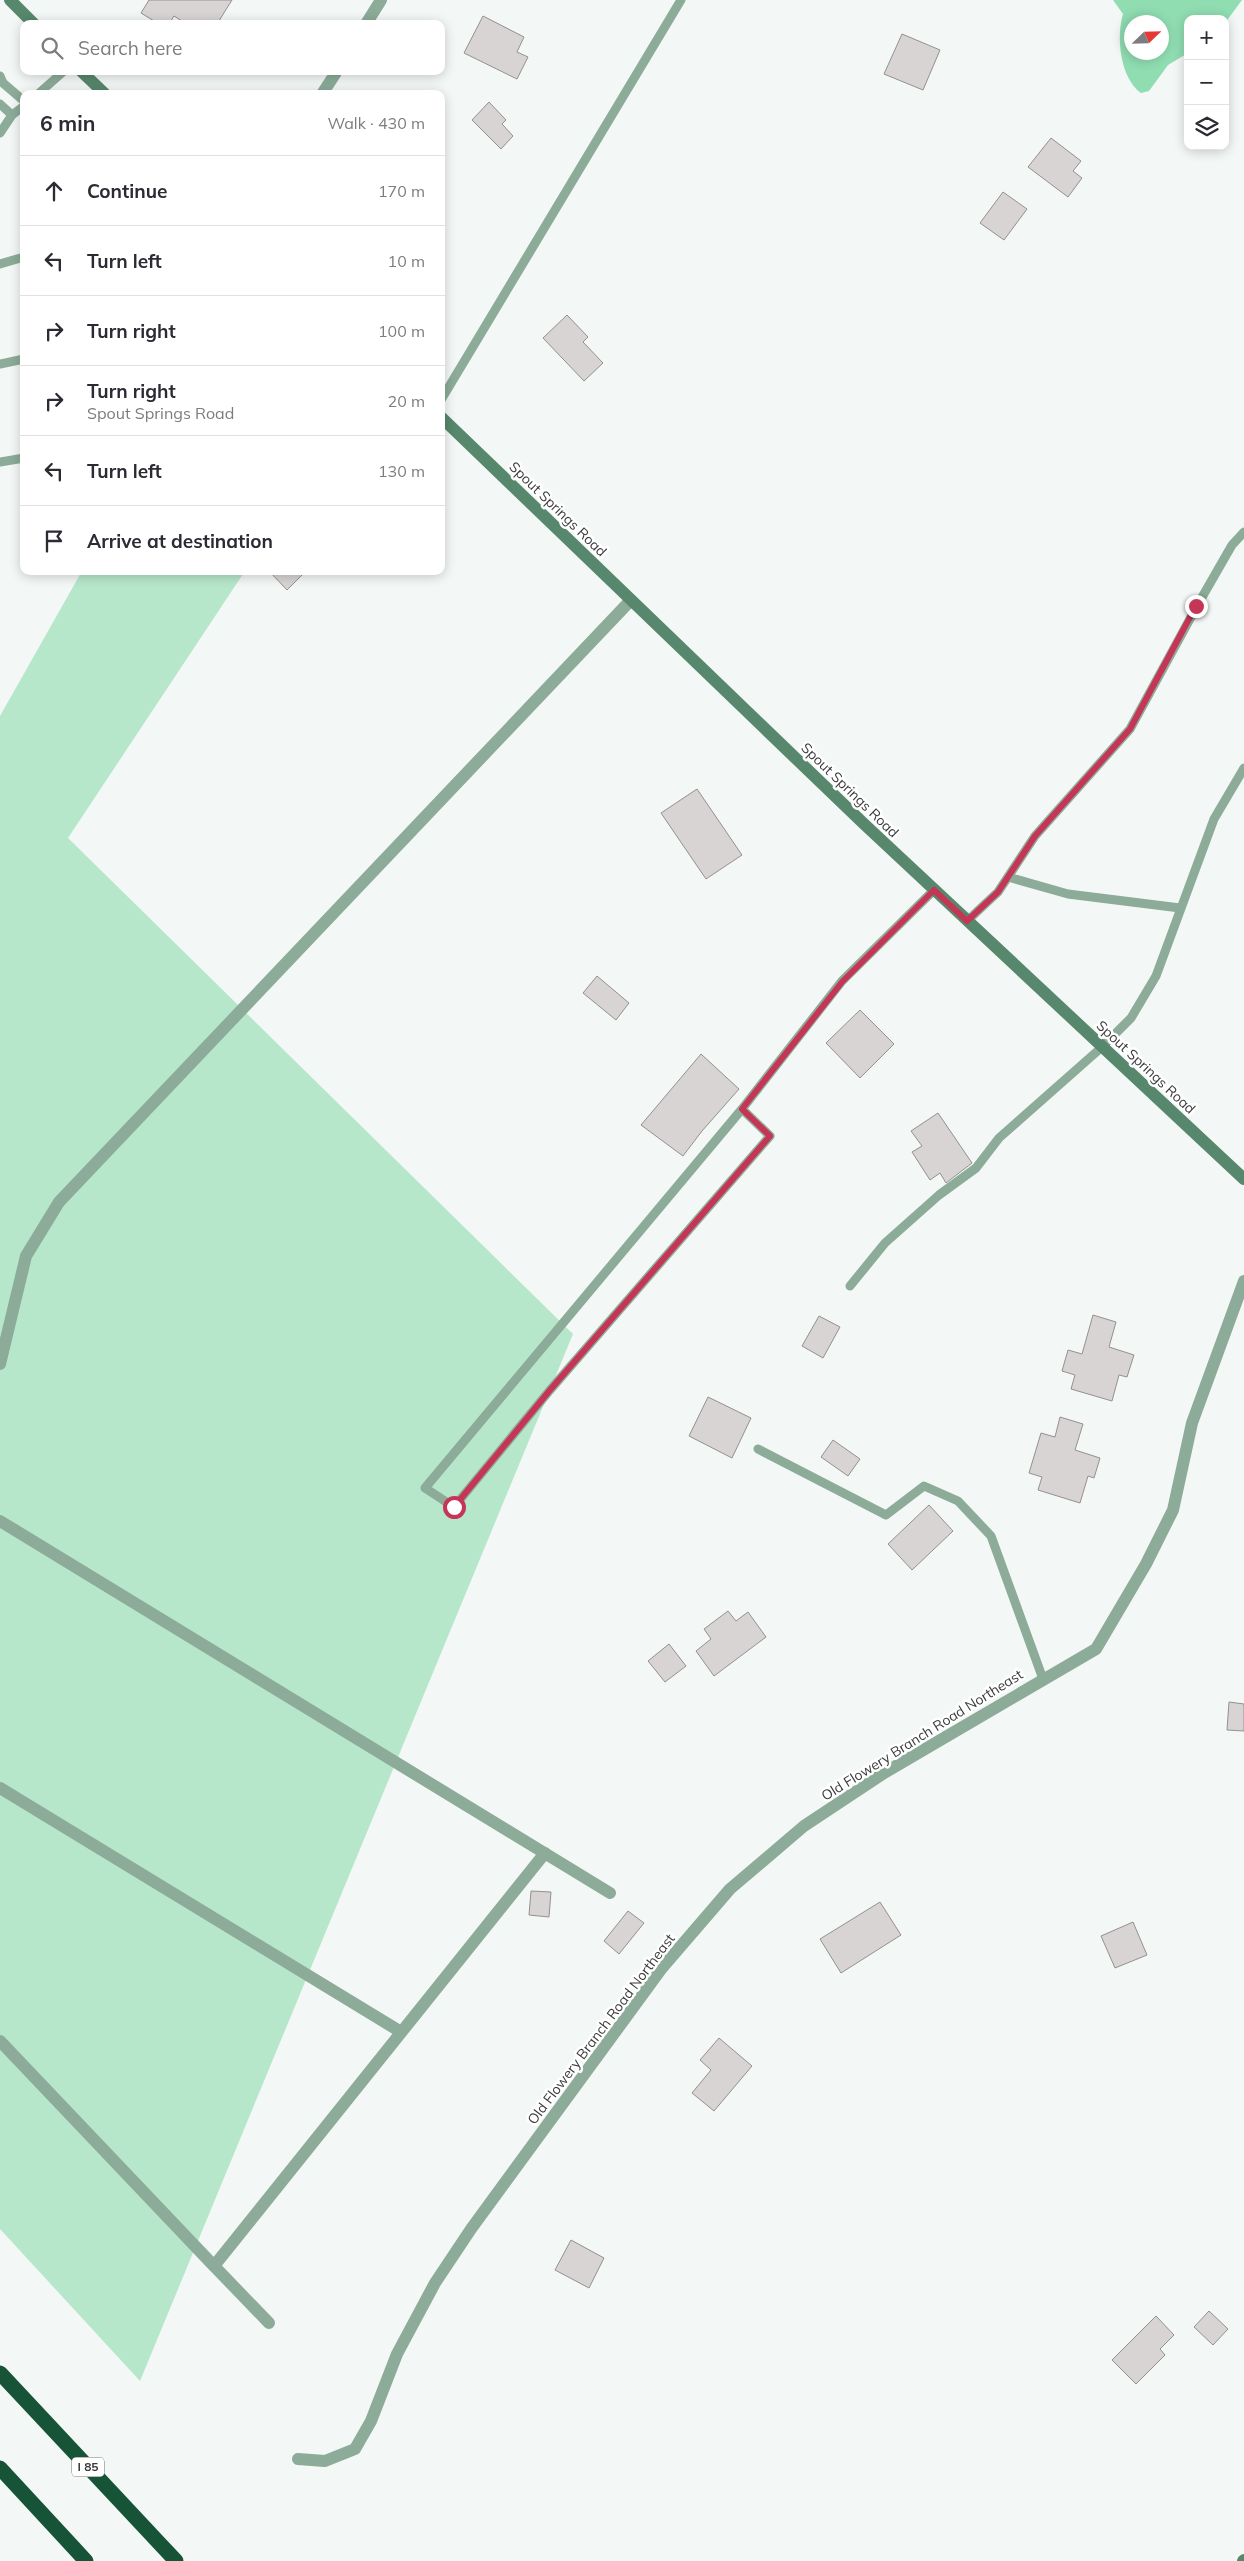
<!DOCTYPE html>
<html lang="en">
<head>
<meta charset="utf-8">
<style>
  :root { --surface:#fff; --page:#f2f2f3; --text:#2b2b33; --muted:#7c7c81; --line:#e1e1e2 }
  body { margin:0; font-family:Mulish,sans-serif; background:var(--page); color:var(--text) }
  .controls { position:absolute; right:15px; top:15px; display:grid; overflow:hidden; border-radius:10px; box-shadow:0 2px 12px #0003 }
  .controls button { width:45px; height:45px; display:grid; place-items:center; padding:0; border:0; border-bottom:1px solid var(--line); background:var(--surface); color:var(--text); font:25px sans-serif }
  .compass { position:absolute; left:1124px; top:15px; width:45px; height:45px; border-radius:50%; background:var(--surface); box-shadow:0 2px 12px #0003; rotate:67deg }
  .stop { position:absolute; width:15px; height:15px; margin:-11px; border:4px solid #c53555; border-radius:50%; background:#fff }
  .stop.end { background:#c53555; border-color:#fff; box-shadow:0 1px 5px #0008 }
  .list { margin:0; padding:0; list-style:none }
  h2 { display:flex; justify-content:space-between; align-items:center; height:65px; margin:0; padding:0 20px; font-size:21px }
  h2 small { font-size:16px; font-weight:400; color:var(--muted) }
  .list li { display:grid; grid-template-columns:32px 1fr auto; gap:15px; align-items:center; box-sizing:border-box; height:70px; padding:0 20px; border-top:1px solid var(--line) }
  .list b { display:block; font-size:19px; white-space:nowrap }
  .list p { margin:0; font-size:16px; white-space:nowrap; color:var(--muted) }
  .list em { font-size:16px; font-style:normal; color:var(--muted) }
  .icon { flex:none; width:28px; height:28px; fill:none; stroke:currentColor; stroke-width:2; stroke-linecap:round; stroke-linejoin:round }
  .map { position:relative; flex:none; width:1244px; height:2561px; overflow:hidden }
  .search { position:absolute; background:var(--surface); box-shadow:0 2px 12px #0003; left:20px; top:20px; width:425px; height:55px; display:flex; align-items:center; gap:12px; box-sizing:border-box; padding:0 18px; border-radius:10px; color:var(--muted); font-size:19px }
  .panel { position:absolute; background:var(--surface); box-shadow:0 2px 12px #0003; left:20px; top:90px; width:425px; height:485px; border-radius:10px }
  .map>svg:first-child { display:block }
</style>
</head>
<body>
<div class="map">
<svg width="1244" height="2561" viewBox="0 0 1244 2561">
  <rect width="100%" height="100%" fill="#f3f7f5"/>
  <path fill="#b7e7cb" d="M82 571H245L68 838 573 1334 140 2381 0 2229V716Z"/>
  <path fill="#90ddb2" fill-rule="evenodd" d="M1113 0H1242L1225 23V19H1188V53L1168 65 1149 91 1141 93C1120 78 1116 37 1123 14ZM1132 22H1162V52H1132Z"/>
  <path fill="#d8d4d4" stroke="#949090" d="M149 0H232L217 24H187L174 16 169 24H159L141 13Z
    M483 16 524 37 517 52 528 57 517 79 464 53Z
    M902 34 940 50 923 90 884 74Z
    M489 102 506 120 502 124 513 136 501 149 472 120Z
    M1051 138 1081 161 1073 171 1082 178 1068 197 1028 167Z
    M1003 192 1027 209 1004 240 980 223Z
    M567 315 588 337 583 342 603 363 584 381 543 338Z
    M269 571H306L287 590Z
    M697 789 742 855 706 879 661 813Z
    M597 976 629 1003 616 1020 583 993Z
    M860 1010 894 1044 860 1078 826 1043Z
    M701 1054 739 1089 702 1131 683 1156 641 1125Z
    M938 1113 972 1163 946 1183 940 1173 930 1180 912 1152 922 1146 911 1131Z
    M1093 1315 1116 1322 1109 1347 1134 1355 1127 1377 1119 1375 1112 1401 1071 1389 1075 1375 1062 1371 1068 1350 1082 1354Z
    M819 1316 840 1327 823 1358 802 1346Z
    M708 1397 751 1418 732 1458 689 1436Z
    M1060 1417 1083 1424 1075 1450 1100 1458 1094 1478 1088 1476 1080 1503 1038 1490 1042 1477 1029 1473 1041 1433 1055 1437Z
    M833 1440 860 1459 848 1476 821 1457Z
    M929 1505 953 1531 912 1570 888 1544Z
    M728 1611 736 1621 748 1612 766 1637 714 1676 696 1651 711 1639 704 1629Z
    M669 1644 686 1666 665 1682 648 1661Z
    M1229 1702 1244 1704V1731L1227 1730Z
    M531 1891 551 1892 549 1917 529 1915Z
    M880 1902 901 1935 841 1973 820 1939Z
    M628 1911 644 1923 619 1954 604 1941Z
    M1133 1922 1147 1955 1115 1968 1101 1936Z
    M719 2038 752 2066 714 2111 692 2093 711 2070 700 2060Z
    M571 2240 604 2258 589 2288 555 2270Z
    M1209 2311 1228 2329 1213 2345 1194 2327Z
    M1156 2316 1174 2335 1160 2349 1165 2355 1136 2384 1112 2360Z"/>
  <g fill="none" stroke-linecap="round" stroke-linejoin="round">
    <path stroke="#8cab98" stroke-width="9" d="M0 76 3 83 24 101
      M38 94 64 71
      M0 104 12 115
      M0 133 12 115 24 106
      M0 264 24 257
      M0 364 24 359
      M441 400 681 0
      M0 462 24 458
      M1008 877 1068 894 1180 908
      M967 921 998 892 1035 836 1130 729 1197 606 1232 545 1244 532
      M742 1109 770 1136 550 1390 454 1507 425 1488 742 1109 842 981 934 890
      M850 1286 885 1243 939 1195 976 1168 999 1138 1102 1047 1131 1018 1156 976 1214 819 1244 768
      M758 1449 886 1515 924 1486 958 1501 991 1536 1043 1679"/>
    <path stroke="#8cab98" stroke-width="12" d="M366 24 381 0
      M322 94 337 71
      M0 1364 26 1256 59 1202 631 600
      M0 1521 610 1893
      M0 1788 401 2032
      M0 2041 214 2266
      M269 2323 214 2266 545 1853
      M298 2459 325 2461 355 2449 371 2421 397 2354 435 2283 471 2229 662 1968 730 1889 804 1826 884 1773 1096 1649 1146 1564 1173 1510 1192 1423 1244 1281"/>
    <path stroke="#57876c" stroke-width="12" d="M10 0 34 24
      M81 71 105 94
      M441 417 863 823 1244 1179
      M1243 2561 1244 2560"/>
    <path stroke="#165337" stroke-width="15" d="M0 2373 176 2561
      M0 2468 86 2561"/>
  </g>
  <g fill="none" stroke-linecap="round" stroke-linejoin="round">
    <path stroke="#c53555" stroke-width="6" d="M454 1507 550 1390 770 1136 742 1109 842 982 934 890 967 921 998 892 1035 836 1130 729 1196 606"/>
  </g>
  <g text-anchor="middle" stroke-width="5" stroke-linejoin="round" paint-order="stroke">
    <rect fill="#fff" stroke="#747574" stroke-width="1" x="72" y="2457.5" width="32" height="19" rx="4"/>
    <g font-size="12" font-weight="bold" fill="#393a39">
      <text x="88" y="2471">I 85</text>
    </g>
    <g font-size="14" fill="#393a39" stroke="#fff">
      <text transform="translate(558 509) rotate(44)" y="5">Spout Springs Road</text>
      <text transform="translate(850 790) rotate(44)" y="5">Spout Springs Road</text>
      <text transform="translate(1146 1067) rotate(43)" y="5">Spout Springs Road</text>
      <text transform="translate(922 1735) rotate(-32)" y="5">Old Flowery Branch Road Northeast</text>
      <text transform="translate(601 2029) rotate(-53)" y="5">Old Flowery Branch Road Northeast</text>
    </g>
  </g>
</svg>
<div class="controls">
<button>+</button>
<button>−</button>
<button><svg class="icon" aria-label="layers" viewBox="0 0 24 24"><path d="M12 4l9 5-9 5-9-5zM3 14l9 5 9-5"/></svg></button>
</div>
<svg class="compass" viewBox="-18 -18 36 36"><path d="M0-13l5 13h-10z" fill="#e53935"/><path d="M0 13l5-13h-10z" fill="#7c7c81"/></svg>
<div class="stop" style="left:454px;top:1507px"></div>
<div class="stop end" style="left:1196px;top:606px"></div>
<div class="search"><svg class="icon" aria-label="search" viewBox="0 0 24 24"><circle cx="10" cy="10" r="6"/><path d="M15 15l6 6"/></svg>Search here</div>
<section class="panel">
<h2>6 min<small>Walk · 430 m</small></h2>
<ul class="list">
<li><svg class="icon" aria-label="ahead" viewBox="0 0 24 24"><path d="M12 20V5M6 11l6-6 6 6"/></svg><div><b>Continue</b></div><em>170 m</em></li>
<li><svg class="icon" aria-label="left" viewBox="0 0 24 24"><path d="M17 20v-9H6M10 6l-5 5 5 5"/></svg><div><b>Turn left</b></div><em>10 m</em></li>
<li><svg class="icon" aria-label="right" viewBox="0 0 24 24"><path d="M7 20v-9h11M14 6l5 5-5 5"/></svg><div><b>Turn right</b></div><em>100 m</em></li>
<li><svg class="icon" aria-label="right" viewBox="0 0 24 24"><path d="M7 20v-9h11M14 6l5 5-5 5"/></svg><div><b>Turn right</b><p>Spout Springs Road</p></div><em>20 m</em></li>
<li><svg class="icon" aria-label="left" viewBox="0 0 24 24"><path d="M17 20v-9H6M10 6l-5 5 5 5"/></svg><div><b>Turn left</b></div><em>130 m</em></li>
<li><svg class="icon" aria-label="arrive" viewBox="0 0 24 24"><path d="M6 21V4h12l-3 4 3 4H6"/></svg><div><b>Arrive at destination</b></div></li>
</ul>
</section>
</div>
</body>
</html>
